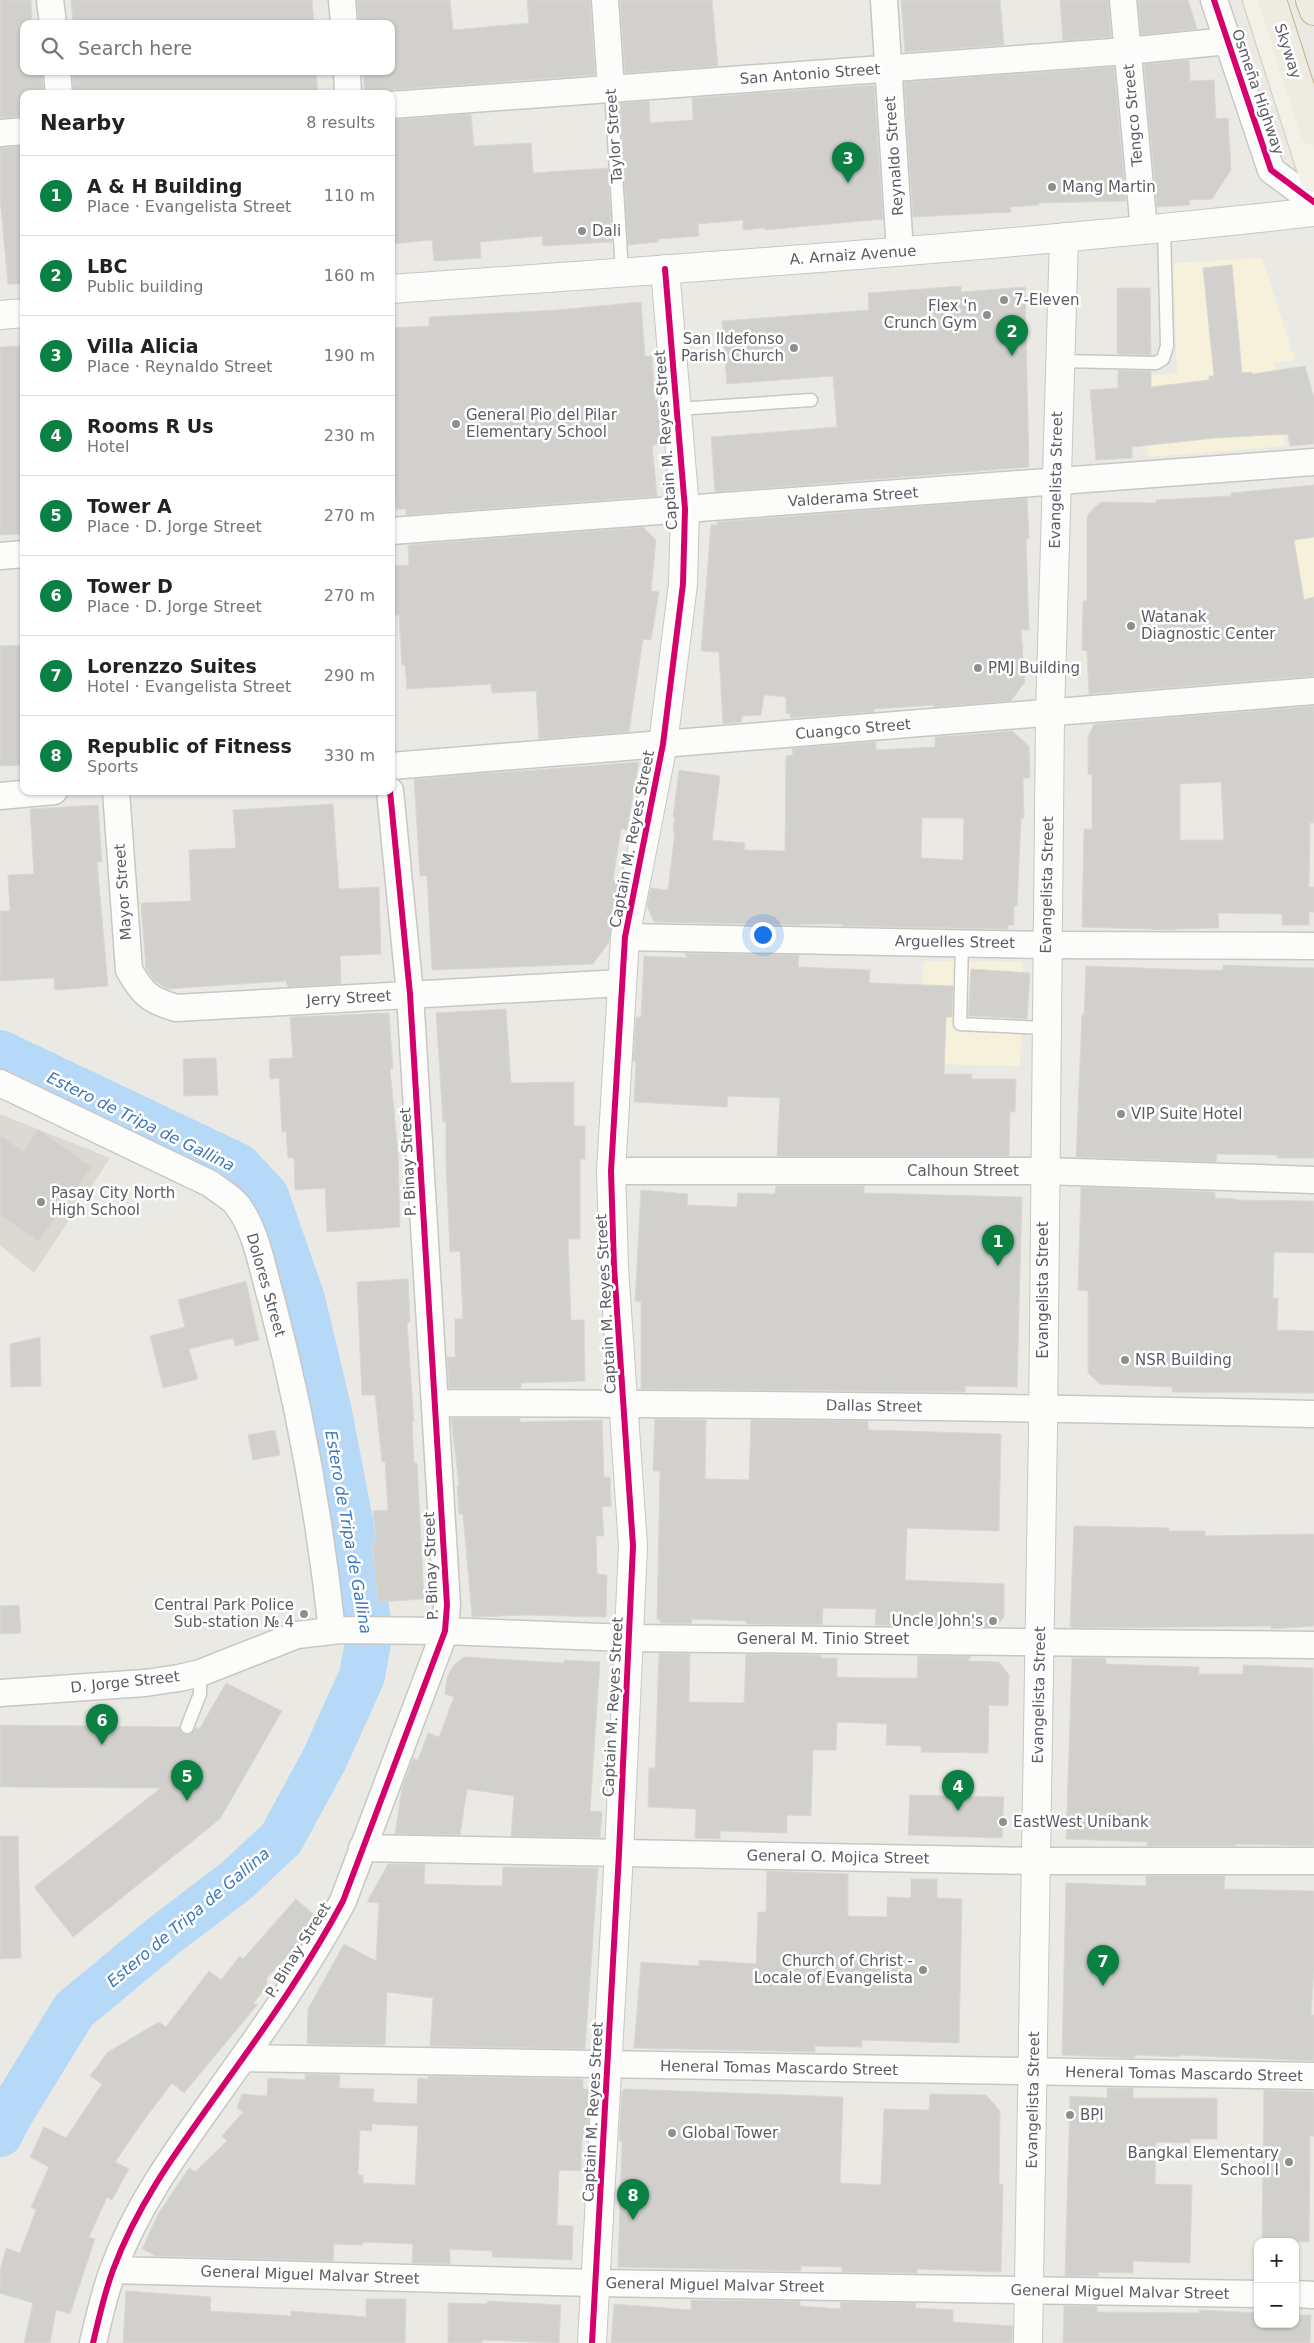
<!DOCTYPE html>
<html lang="en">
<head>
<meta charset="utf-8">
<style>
  :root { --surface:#fff; --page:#f6f6f6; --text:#222; --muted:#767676; --line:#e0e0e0; --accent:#0b8043 }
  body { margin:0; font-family:"DejaVu Sans",sans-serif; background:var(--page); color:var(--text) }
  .controls { position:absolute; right:15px; bottom:15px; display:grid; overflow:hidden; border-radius:10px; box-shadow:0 1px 4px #0004 }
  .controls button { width:45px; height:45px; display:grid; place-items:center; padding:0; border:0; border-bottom:1px solid var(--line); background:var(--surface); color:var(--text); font:25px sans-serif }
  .you { position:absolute; left:762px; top:934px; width:18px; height:18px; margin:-12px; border:4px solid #fff; border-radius:50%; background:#1a73e8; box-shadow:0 0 0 8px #1a73e833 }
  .badge { display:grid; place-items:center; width:32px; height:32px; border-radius:50%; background:var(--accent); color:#fff; font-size:16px; font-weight:700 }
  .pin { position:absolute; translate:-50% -41px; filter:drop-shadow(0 1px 2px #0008) }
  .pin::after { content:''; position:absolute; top:26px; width:18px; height:15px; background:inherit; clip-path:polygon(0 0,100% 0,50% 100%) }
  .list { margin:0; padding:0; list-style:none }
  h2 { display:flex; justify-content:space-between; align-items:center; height:65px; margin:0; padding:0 20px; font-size:21px }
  h2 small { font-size:16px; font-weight:400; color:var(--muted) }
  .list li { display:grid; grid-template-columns:32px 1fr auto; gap:15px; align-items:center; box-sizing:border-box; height:80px; padding:0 20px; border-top:1px solid var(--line) }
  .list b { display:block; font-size:19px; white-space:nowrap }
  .list p { margin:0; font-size:16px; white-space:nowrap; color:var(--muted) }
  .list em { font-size:16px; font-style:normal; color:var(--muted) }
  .icon { flex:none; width:28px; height:28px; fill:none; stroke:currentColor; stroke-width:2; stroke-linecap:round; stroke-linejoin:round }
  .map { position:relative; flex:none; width:1314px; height:2343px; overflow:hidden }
  .search { position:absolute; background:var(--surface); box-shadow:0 1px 4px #0004; left:20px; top:20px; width:375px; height:55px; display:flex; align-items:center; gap:12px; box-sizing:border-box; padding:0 18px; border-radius:10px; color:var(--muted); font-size:19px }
  .panel { position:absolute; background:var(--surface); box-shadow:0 1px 4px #0004; left:20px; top:90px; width:375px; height:705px; border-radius:10px }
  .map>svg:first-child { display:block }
</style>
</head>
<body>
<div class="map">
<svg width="1314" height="2343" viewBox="0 0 1314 2343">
  <rect width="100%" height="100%" fill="#eae9e4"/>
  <path fill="#f6f1db" d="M1262 258 1295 360 1274 363 1285 446 1148 457 1142 376 1177 373 1173 263Z
    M1314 538V682H1305L1279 543Z
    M924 961 1023 962 1020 1066 919 1064Z"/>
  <path fill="#dbd9d2" d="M0 1114 110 1158 34 1273 0 1245Z"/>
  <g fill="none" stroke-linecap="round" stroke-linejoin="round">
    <path stroke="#b6d9f7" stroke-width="46" d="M0 1053 238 1166 266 1196 302 1299 329 1412 364 1596 370 1631 362 1676 324 1760 281 1839 237 1880 162 1937 74 2010 9 2116 0 2134"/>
  </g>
  <path fill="#d1d0cd" stroke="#dad8d3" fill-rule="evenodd" d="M0 0H31L32 24H24V71H42L44 94H24V116L0 118Z
    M71 0H312L314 24H73Z
    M357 0H450L453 30 529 23 527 0H590L595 75 390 90 381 94H365L363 71H391V24H359Z
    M620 0H712L718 66 625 73Z
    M901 0H1000L1004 45 905 52Z
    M1060 0H1108L1111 37 1063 41Z
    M1138 0H1188L1197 29 1141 35Z
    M1189 60 1190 81 1214 80 1216 119 1228 118 1231 170 1212 199 1189 200 1190 205 1157 207 1144 64Z
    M1114 67 1126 201 1038 203 1039 205 1010 207 1011 212 913 217 904 82Z
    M72 71H316L318 94H74Z
    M874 85 883 219 765 230V228L743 230V220L698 224 699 236 658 239V242L628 245 620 103 649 101 650 123 693 120 692 98Z
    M471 114 474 146 531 143 533 173 608 168 612 242 543 246 542 236 480 242 481 258 434 261 432 240 391 244V120Z
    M24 146V284H8L0 198V148Z
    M1232 265 1242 373 1252 372V374L1305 366 1314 398V444L1290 446 1288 434 1215 438 1132 447V458L1096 460 1090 390 1118 388V370L1151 371V387L1209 380V376H1214L1203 268Z
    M961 286V292L1025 287 1029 467 715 492 711 437 837 427 833 376 727 384 722 321 869 310 868 293Z
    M1117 288H1150L1151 355 1117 354Z
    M641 302 645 356H652L655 400H658L661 444 652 445 657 496 406 515V509H396L391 430V328L429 326V317L557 310Z
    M21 346 24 381V534L0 535V347Z
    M1314 485V537L1294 540 1304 600 1314 597V676L1089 694 1087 651 1082 650 1083 601H1087V516L1094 508 1102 502 1156 503V500L1231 496V493Z
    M1027 498 1029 539H1026L1029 630H1021L1025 682 1011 701 934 707V705L874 709V712L790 718V713L786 714V697L764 695 761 715 742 716 741 722 723 724 719 652 701 651 711 525H718L717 522Z
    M643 527 656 540 651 591 659 592 651 640 643 639 629 732 539 739 536 691 492 693 491 684 407 689 405 665H402L399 615H395L391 566 409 565 408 545Z
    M24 645V765L0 766V646Z
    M1314 706V823H1310L1309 887H1314V912H1309V925H1282V914L1218 913 1219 928 1176 929V930L1082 927 1084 829H1092V774H1088V737L1094 724ZM1221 782 1224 840H1180V784Z
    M1012 731 1029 746 1030 778H1023L1024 818H1021L1017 906H1014V925H1008V929L842 926V924H800V925L654 922 647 906 651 888 668 890 675 832 673 831 675 817H673L679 770 720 776 712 840 745 843 744 850 785 851 786 756 793 755 792 748 876 742V750L935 747V737ZM922 818H964L963 860 921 858Z
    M639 762 627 830 621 829 613 879 620 881 609 942 593 964 432 970 427 876H420L414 779Z
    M333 804 339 889 379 887 381 954 340 956 341 984 288 987 286 981 167 989 154 980 146 969 141 903 191 901 189 850 236 848 233 810Z
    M98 805 102 862H97L108 986 55 990 54 978 0 981V911H10L8 875 34 874 30 809Z
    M684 953 799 955 798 967 870 970 869 983 953 986 952 1017H946L944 1074H972V1079H1016L1015 1112H1010L1009 1156H777L780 1098 728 1096 727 1107 634 1102 636 1062 633 1061 636 1017H641L644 956 688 958Z
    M1223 965 1314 968V1158H1277V1155L1217 1154 1216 1162 1076 1157 1082 1015H1084L1086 966 1194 970H1223Z
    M971 969 1030 973 1027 1019 968 1016Z
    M506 1009 511 1083 574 1082V1126H585V1159H580V1239H568L571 1320H584L585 1381 521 1383V1388H449L447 1357H455V1319H463L460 1251 450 1252 446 1163V1122H443L436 1013Z
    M389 1013 393 1069H390L398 1153 400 1227 327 1232 325 1188 295 1190 294 1158H288L286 1131 282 1132 279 1078 270 1079 269 1059 293 1058 290 1017Z
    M216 1058 218 1095 184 1096 183 1059Z
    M38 1129 92 1167 38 1242 0 1215V1135L23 1151Z
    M776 1186H864V1193L1022 1197 1017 1387 965 1386V1392L641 1389V1302L635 1301 641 1190 688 1194 687 1205 737 1207 738 1193 775 1194Z
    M1081 1187 1215 1192V1198L1235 1199V1200L1314 1201V1253L1274 1252 1273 1298H1278L1277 1330 1314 1331V1393L1172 1392V1387L1100 1384 1088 1373V1291L1078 1290Z
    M408 1279 410 1322 407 1323 414 1422H412L414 1463H417L424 1599 378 1602 372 1542H376L373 1511 388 1510 385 1462H382L375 1395H362L357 1282Z
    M246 1281 259 1340 235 1346 233 1338 189 1349 198 1379 163 1388 150 1336 185 1327 178 1300Z
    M40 1337 41 1386 11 1387 10 1344Z
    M451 1418H520V1422L602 1420 604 1477H610L611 1506 602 1507 604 1536H596L597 1574 607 1575 606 1617 528 1615 472 1617 463 1514H459L457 1485H459Z
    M655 1419 706 1420 705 1479 749 1480 751 1420 868 1421V1430L1001 1434 999 1531 907 1528 905 1580 1004 1584V1617L995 1627 875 1625 876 1609 823 1608 822 1625 746 1624V1621L692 1619 691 1624 660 1623V1619H657L660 1471H653Z
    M275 1430 280 1455 253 1460 248 1435Z
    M1074 1526 1169 1528V1531H1205V1536L1314 1534V1626L1271 1629V1626L1073 1628 1070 1626Z
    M19 1605 21 1633 0 1634V1606Z
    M659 1653 690 1654 689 1702 744 1703 746 1654 821 1655V1658H837V1677L881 1678H917L918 1656H971L968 1661 999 1662 1009 1675 1008 1706 989 1705 988 1753 921 1752V1746L886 1745 887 1724 837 1722 836 1750H813L811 1816 787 1815V1833L720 1831V1839L695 1838 696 1809 648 1807 649 1768H655Z
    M464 1657 564 1663V1660L600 1662 590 1811 602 1812 600 1838 511 1836 514 1796 467 1789 460 1835 395 1834 402 1788 413 1758 418 1760 428 1733 439 1737 454 1697 445 1694 447 1678 453 1666Z
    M1072 1658H1106V1664L1199 1667V1674H1243V1665L1313 1668 1314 1846 1236 1844V1846H1147L1148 1842 1066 1839Z
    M226 1683 282 1711 220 1819 73 1937 34 1887 161 1788 0 1787V1725L179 1727 181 1732 189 1735 195 1728H200Z
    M910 1795 1004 1797 1002 1838 908 1835Z
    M0 1836H18L21 1958 0 1959Z
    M388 1864H425L424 1884 502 1886 503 1867 598 1868 585 2049 430 2046 433 1998 387 1992 385 2045 307 2044 308 2009 344 1944 376 1961 379 1903 367 1902Z
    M767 1871 848 1874V1916L887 1917V1897L911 1898V1879H937V1898L962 1899 959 2043 862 2040V2047L815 2046V2052L634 2048 641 1962 699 1966V1960L756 1964 758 1912H766Z
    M1146 1876H1225L1224 1889 1314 1891V1968L1311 2015H1314V2061L1179 2055V2057L1141 2055 1134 2056V2058L1062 2055 1066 1883 1146 1886Z
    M296 1899 317 1917 308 1933 267 1978V1986L253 2004H258L184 2093 172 2083 141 2124 115 2162 129 2169 112 2200 107 2197 89 2237 95 2239 70 2314 56 2310 50 2343H24L33 2303 0 2293V2271L6 2248 20 2253 36 2210 31 2207 49 2167 30 2157 44 2127 66 2138 102 2084 90 2076 108 2052 159 2022 166 2027 209 1971 221 1980 240 1956 243 1959Z
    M305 2074 340 2075 339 2088 374 2089 373 2102 417 2104 418 2078 428 2079V2076L583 2079V2089H590L588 2139H582L581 2171 559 2170 557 2225 573 2226 572 2260 492 2257V2251L450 2249V2264L412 2263 413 2244 363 2242V2245L334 2244 333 2261 156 2256 142 2249 158 2214 189 2168 195 2172 227 2141 222 2136 243 2112 237 2108 242 2094 267 2096 268 2078 305 2080ZM372 2124 418 2126 415 2185 363 2183V2175H358L360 2130 372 2131Z
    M1107 2088H1133V2098H1217V2139H1190V2143L1156 2142 1155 2184 1192 2185 1190 2263 1133 2261V2273L1098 2272V2276H1065L1070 2096 1107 2098Z
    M624 2089 843 2097 840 2183 881 2185 884 2109 929 2110 930 2094 986 2095 1000 2111 999 2184H1003L1001 2272 917 2269V2273L842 2272V2267L801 2266V2271L618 2267 622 2141H619L622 2091Z
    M1264 2090 1314 2092V2136H1310L1309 2242H1262Z
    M126 2291 211 2297 210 2311 291 2316V2311L366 2317V2299H406L405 2343H123Z
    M691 2300 800 2301V2306L840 2309 841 2302 916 2303 915 2308 953 2310V2322L1013 2326 1012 2343H611L614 2304 691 2310Z
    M488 2301 561 2305 559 2343 482 2340V2343H448V2303L487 2304Z
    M1064 2306H1097V2312L1199 2313V2310L1258 2313V2324H1295V2315H1311L1310 2343H1063Z"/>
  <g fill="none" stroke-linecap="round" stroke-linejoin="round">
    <defs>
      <path id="lane" d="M611 89 622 272
        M1059 361 1156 363 1163 359 1167 346 1164 228
        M678 409 811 400
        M962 942 960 1024 1045 1028
        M187 1727 200 1694V1673"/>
      <path id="street" d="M50 0 53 24
        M342 0 344 24
        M605 0 611 89
        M884 0 900 252
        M1123 0 1144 230
        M1214 0 1271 170 1314 202
        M57 71 59 94
        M347 71 348 94
        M391 105 1127 51 1228 41
        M0 133 24 131
        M391 531 1314 462
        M0 556 24 554
        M391 766 1314 691
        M116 791 129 970C143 994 149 1000 176 1008L622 983
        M0 796 54 791
        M625 937 1046 945 1314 946
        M0 1083 211 1184C219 1191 232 1197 238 1206 257 1232 262 1268 271 1298 300 1407 320 1519 332 1631
        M611 1171H1044L1314 1180
        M435 1403C728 1404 1021 1407 1314 1414
        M0 1693 145 1683 179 1678 200 1673 297 1635 340 1630 445 1631 629 1638 1314 1645
        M362 1848 1036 1861H1314
        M243 2058 1314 2076
        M113 2270 596 2283 1258 2294
        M1295 2294 1314 2295
        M93 2343C99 2318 104 2294 113 2270 139 2199 185 2140 228 2079 269 2022 310 1963 343 1901L445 1631 447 1605 410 994 390 791"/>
      <path id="secondary" d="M391 289C699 267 1007 247 1314 212
        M0 315 24 313
        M592 2343 619 1853 633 1546 614 1267 611 1171 625 937 663 744 683 584 685 509 665 269
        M1028 2343 1043 1429 1050 714 1064 237"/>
      <path id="primary" d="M1257 0 1314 178"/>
      <path id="highway" d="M1272 0 1314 131
        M1310 0 1314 11"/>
    </defs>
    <use href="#lane" stroke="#c7c7c6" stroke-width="15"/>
    <use href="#street" stroke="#c7c7c6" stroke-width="29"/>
    <use href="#secondary" stroke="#c7c7c6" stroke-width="30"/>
    <use href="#primary" stroke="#d3cbb1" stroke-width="30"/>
    <use href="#highway" stroke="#c2b591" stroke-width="30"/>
    <use href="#lane" stroke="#fcfcfb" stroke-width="12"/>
    <use href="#street" stroke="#fcfcfb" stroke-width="26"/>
    <use href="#secondary" stroke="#fcfcfb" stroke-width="28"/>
    <use href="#primary" stroke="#f2f1e7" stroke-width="28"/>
    <use href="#highway" stroke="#eeece0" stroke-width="28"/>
    <defs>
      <path id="cycleway" d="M1214 0 1271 170 1314 202
        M93 2343C99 2318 104 2294 113 2270 139 2199 185 2140 228 2079 269 2022 310 1963 343 1901L445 1631 447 1605 410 994 390 791
        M592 2343 619 1853 633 1546 614 1267 611 1171 625 937 663 744 683 584 685 509 665 269"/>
    </defs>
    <use href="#cycleway" stroke="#fff" stroke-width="9"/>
    <use href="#cycleway" stroke="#d6006c" stroke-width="6"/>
  </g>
  <g fill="#8c8e90" stroke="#fff" stroke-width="2">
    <circle cx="1052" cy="187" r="5"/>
    <circle cx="582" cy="231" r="5"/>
    <circle cx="1004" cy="300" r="5"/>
    <circle cx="987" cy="315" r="5"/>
    <circle cx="794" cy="348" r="5"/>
    <circle cx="456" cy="424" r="5"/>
    <circle cx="1131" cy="626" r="5"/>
    <circle cx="978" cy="668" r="5"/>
    <circle cx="1121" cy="1114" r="5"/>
    <circle cx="41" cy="1202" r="5"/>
    <circle cx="1125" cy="1360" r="5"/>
    <circle cx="304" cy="1614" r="5"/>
    <circle cx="993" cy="1621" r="5"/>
    <circle cx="1003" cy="1822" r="5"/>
    <circle cx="923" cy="1970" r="5"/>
    <circle cx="1070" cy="2115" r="5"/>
    <circle cx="672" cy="2133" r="5"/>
    <circle cx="1289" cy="2162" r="5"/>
  </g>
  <g text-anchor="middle" stroke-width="5" stroke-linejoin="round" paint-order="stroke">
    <g font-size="15" fill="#5a5d63" stroke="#fff">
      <text transform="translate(1288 51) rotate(72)" y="5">Skyway</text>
      <text transform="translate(810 74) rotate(-4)" y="5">San Antonio Street</text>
      <text transform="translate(1258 92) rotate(71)" y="5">Osmeña Highway</text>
      <text transform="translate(1133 115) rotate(-95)" y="5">Tengco Street</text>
      <text transform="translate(614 136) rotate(-94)" y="5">Taylor Street</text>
      <text transform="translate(894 156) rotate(-94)" y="5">Reynaldo Street</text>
      <text transform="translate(853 255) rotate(-4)" y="5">A. Arnaiz Avenue</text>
      <text transform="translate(666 440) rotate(-94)" y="5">Captain M. Reyes Street</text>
      <text transform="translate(1056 480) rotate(-89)" y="5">Evangelista Street</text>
      <text transform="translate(853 497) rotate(-4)" y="5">Valderama Street</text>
      <text transform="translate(853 729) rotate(-5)" y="5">Cuangco Street</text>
      <text transform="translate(632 839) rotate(-79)" y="5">Captain M. Reyes Street</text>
      <text transform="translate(1047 885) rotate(-89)" y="5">Evangelista Street</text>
      <text transform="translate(123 892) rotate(-94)" y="5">Mayor Street</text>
      <text transform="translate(955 942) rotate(1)" y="5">Arguelles Street</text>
      <text transform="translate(349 998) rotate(-3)" y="5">Jerry Street</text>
      <text transform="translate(408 1162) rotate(-93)" y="5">P. Binay Street</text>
      <text x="963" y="1176">Calhoun Street</text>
      <text transform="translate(266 1285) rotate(74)" y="5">Dolores Street</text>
      <text transform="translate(1043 1290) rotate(-90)" y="5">Evangelista Street</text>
      <text transform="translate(606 1304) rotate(-93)" y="5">Captain M. Reyes Street</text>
      <text transform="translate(874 1406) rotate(1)" y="5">Dallas Street</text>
      <text transform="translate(431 1566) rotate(-92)" y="5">P. Binay Street</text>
      <text x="823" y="1644">General M. Tinio Street</text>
      <text transform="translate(125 1682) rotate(-6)" y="5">D. Jorge Street</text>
      <text transform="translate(1039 1695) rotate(-89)" y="5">Evangelista Street</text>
      <text transform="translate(613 1707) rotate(-87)" y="5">Captain M. Reyes Street</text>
      <text transform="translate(838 1857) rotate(1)" y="5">General O. Mojica Street</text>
      <text transform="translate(298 1950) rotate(-58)" y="5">P. Binay Street</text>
      <text transform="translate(779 2068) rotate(1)" y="5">Heneral Tomas Mascardo Street</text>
      <text transform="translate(1184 2074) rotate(1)" y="5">Heneral Tomas Mascardo Street</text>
      <text transform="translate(1033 2100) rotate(-89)" y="5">Evangelista Street</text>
      <text transform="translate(593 2112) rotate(-87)" y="5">Captain M. Reyes Street</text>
      <text transform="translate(310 2275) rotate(2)" y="5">General Miguel Malvar Street</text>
      <text transform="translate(715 2285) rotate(1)" y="5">General Miguel Malvar Street</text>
      <text transform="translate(1120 2292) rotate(1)" y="5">General Miguel Malvar Street</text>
    </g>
    <g font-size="15" fill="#5a5d63" stroke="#fff" text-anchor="start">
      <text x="1062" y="192">Mang Martin</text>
      <text x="592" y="236">Dali</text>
      <text x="1014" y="305">7-Eleven</text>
      <text x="977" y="311" text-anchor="end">Flex 'n<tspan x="977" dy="17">Crunch Gym</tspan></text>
      <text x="784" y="344" text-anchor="end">San Ildefonso<tspan x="784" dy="17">Parish Church</tspan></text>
      <text x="466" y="420">General Pio del Pilar<tspan x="466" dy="17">Elementary School</tspan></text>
      <text x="1141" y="622">Watanak<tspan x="1141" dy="17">Diagnostic Center</tspan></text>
      <text x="988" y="673">PMJ Building</text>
      <text x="1131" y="1119">VIP Suite Hotel</text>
      <text x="51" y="1198">Pasay City North<tspan x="51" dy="17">High School</tspan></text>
      <text x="1135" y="1365">NSR Building</text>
      <text x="294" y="1610" text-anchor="end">Central Park Police<tspan x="294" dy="17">Sub-station № 4</tspan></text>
      <text x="983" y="1626" text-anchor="end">Uncle John's</text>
      <text x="1013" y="1827">EastWest Unibank</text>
      <text x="913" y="1966" text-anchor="end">Church of Christ -<tspan x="913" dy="17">Locale of Evangelista</tspan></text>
      <text x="1080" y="2120">BPI</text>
      <text x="682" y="2138">Global Tower</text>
      <text x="1279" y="2158" text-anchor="end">Bangkal Elementary<tspan x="1279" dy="17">School Ⅰ</tspan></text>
    </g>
    <g font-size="16" font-style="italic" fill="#3c76be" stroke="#fff">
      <text transform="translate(141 1121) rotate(26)" y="6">Estero de Tripa de Gallina</text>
      <text transform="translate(349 1532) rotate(80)" y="6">Estero de Tripa de Gallina</text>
      <text transform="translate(188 1917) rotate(-40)" y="6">Estero de Tripa de Gallina</text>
    </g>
  </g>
</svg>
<div class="controls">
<button>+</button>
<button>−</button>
</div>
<div class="you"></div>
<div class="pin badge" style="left:998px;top:1266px">1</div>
<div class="pin badge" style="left:1012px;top:356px">2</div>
<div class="pin badge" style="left:848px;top:183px">3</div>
<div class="pin badge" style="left:958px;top:1811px">4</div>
<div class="pin badge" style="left:187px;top:1801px">5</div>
<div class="pin badge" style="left:102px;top:1745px">6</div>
<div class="pin badge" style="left:1103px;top:1986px">7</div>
<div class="pin badge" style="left:633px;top:2220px">8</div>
<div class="search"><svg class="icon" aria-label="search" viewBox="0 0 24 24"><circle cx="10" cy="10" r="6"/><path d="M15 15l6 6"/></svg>Search here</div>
<section class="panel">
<h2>Nearby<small>8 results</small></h2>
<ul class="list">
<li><span class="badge">1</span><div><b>A &amp; H Building</b><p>Place · Evangelista Street</p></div><em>110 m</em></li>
<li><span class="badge">2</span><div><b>LBC</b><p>Public building</p></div><em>160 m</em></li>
<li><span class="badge">3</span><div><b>Villa Alicia</b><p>Place · Reynaldo Street</p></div><em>190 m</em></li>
<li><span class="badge">4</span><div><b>Rooms R Us</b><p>Hotel</p></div><em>230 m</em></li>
<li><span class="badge">5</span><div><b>Tower A</b><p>Place · D. Jorge Street</p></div><em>270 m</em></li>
<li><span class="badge">6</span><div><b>Tower D</b><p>Place · D. Jorge Street</p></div><em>270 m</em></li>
<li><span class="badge">7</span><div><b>Lorenzzo Suites</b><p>Hotel · Evangelista Street</p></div><em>290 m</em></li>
<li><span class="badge">8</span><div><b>Republic of Fitness</b><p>Sports</p></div><em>330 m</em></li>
</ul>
</section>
</div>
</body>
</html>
